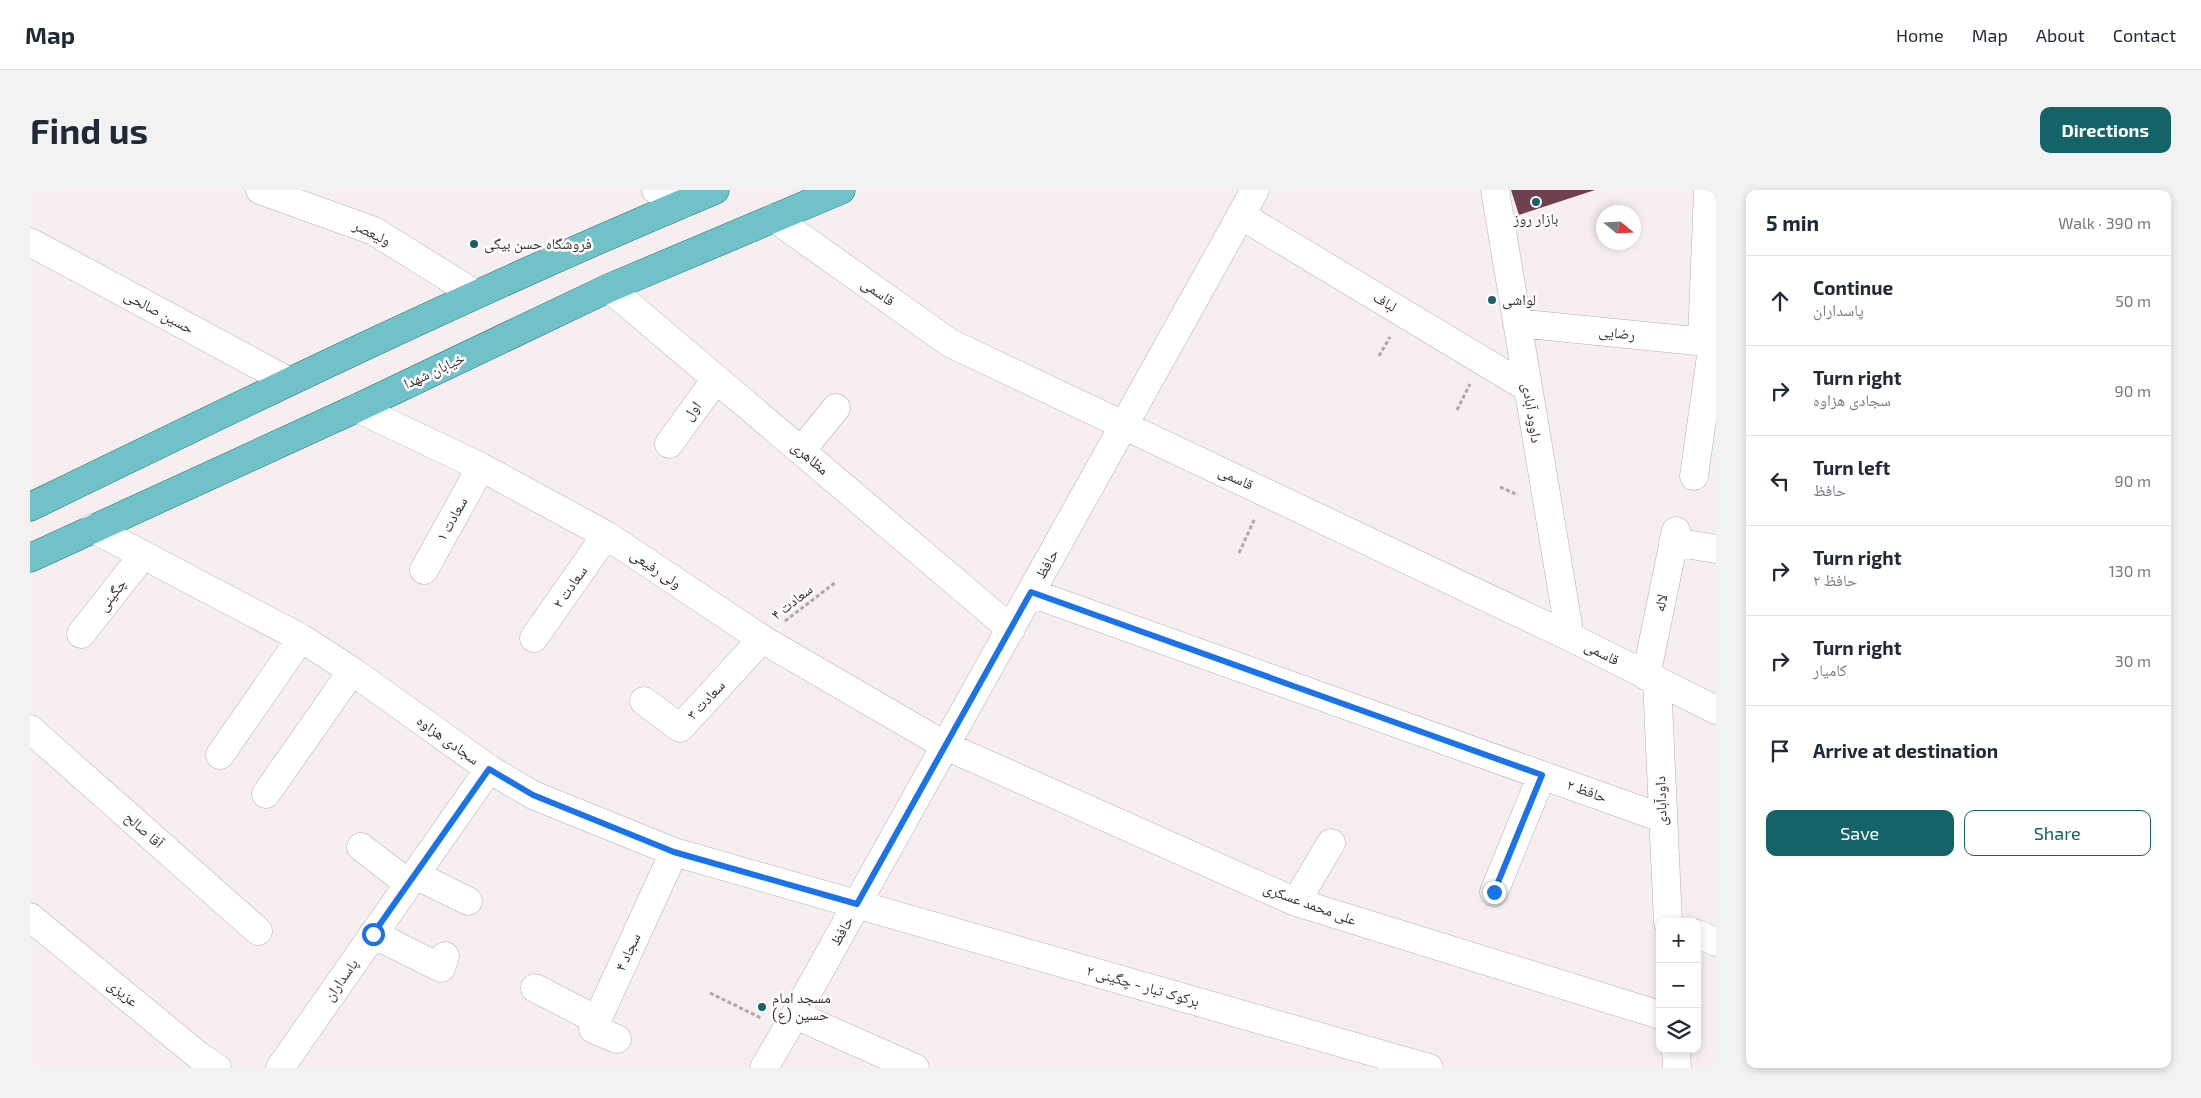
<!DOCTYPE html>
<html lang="en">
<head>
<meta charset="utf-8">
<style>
  :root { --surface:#fff; --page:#f2f2f3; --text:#1f2937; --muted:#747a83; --line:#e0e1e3; --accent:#136368 }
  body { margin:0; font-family:"Exo 2","Noto Naskh Arabic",sans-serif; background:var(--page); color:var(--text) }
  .controls { position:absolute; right:15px; bottom:15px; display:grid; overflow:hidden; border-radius:10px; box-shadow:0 2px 8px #0003 }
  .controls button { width:45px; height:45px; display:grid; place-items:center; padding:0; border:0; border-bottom:1px solid var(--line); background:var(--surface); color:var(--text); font:25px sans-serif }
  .compass { position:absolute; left:1566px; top:15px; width:45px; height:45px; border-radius:50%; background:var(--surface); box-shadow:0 2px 8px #0003; rotate:108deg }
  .stop { position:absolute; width:15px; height:15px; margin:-11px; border:4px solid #1a73e8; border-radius:50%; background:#fff }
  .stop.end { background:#1a73e8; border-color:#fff; box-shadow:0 1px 5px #0008 }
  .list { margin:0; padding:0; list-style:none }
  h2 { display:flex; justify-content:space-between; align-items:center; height:65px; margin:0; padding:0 20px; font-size:21px }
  h2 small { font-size:16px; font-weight:400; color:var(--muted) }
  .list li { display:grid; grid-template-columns:32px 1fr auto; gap:15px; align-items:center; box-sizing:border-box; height:90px; padding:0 20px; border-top:1px solid var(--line) }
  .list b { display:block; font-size:19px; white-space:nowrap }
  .list p { margin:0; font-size:16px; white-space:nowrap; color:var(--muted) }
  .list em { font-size:16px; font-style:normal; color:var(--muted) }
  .actions { display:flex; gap:10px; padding:15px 20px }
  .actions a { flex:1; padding:11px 0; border:1px solid var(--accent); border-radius:10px; text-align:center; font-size:18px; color:var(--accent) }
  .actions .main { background:var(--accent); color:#fff }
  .icon { flex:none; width:28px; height:28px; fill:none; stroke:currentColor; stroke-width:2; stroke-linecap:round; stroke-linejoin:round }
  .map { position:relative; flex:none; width:1686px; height:878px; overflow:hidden; border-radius:10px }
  header { display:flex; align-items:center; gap:30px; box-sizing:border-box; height:70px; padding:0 25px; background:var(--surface); border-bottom:1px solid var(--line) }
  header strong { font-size:24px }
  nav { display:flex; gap:28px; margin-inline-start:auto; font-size:18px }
  .intro { display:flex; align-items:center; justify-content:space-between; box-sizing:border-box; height:120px; padding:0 30px }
  h1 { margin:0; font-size:35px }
  .button { padding:12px 22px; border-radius:10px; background:var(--accent); color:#fff; font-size:18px; font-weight:700 }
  main { display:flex; gap:30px; padding:0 30px }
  aside { flex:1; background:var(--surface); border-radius:10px; box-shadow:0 2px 8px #0003 }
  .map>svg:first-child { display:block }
</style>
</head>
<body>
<header>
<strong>Map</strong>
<nav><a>Home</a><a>Map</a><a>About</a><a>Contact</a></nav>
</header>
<div class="intro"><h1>Find us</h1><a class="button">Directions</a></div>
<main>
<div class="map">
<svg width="1686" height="878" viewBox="0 0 1686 878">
  <rect width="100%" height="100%" fill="#f7eef0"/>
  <path fill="#6f414f" d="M1481 0H1565L1489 25Z"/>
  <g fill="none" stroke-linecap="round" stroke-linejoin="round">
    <defs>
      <path id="minor" d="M230 0 344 41 445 104
        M626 0 652 14
        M1465 0 1540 447
        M1212 26 1498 198
        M744 28 920 153 1540 447 1686 520
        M0 52 258 191
        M579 98 981 439
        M1487 133 1686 153
        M1672 152 1678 0
        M327 218 451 277 576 345 732 449 916 556 1266 712 1630 825
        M639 254 686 189
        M771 261 806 218
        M1664 286 1683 152
        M62 338 271 448 322 481 459 579 503 605 644 662 1399 878
        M1643 352 1686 359
        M394 380 451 277
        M1001 403 1632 628
        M51 444 113 365
        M504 448 576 345
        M1616 486 1646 341
        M1627 491 1638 732
        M614 511 650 538 732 449
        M0 539 228 741
        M190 565 271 448
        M236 604 322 481
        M331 657 379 694
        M385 685 438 711
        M1464 702 1512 585
        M1266 712 1301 653
        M0 727 169 866 187 878
        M343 744 411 778 415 766
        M1667 744 1686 752
        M505 798 567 830
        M765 825 885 878
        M587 849 563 839 644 662
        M1646 859 1647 878
        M250 878 459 579
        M734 878 765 825 1225 0"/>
      <path id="major" d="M0 317C226 207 453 97 685 0
        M0 368 327 218 579 98 811 0"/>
    </defs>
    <use href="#minor" stroke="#b6aeb0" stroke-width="29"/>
    <use href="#major" stroke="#1e757b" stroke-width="29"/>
    <path stroke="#afa8aa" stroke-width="3" stroke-dasharray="4 2.5" stroke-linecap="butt" d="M1349 166 1360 147
      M1427 220 1440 194
      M1470 297 1488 305
      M1209 363 1225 328
      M755 431 806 392
      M680 803 731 828"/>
    <use href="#minor" stroke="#fff" stroke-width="28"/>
    <use href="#major" stroke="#71c2c8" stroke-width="28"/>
  </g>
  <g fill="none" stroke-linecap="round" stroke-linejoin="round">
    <path stroke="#1a73e8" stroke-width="6" d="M343 744 459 579 503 605 644 662 827 714 1001 402 1512 585 1464 702"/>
  </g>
  <g fill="#136368" stroke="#fffdfe" stroke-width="2">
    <circle cx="1506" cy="12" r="5"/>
    <circle cx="444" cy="54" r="5"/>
    <circle cx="1462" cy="110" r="5"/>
    <circle cx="732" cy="817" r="5"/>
  </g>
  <g text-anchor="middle" stroke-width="5" stroke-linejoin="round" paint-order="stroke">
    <g font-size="15" fill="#353132" stroke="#fffdfe" text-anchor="start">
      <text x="1506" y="34" text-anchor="middle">بازار روز</text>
      <text x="454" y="59">فروشگاه حسن بیگی</text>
      <text x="1472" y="115">لواشی</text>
      <text x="742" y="813">مسجد امام<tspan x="742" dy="17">حسین (ع)</tspan></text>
    </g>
    <g font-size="15" fill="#353132" stroke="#fffdfe">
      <text transform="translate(342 43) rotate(26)" y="5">ولیعصر</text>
      <text transform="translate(848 102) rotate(35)" y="5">قاسمی</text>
      <text transform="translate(1355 112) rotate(31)" y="5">لباف</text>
      <text transform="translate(129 122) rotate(28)" y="5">حسین صالحی</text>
      <text transform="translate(1587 143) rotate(6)" y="5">رضایی</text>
      <text transform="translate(404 181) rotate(-25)" y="5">خیابان شهدا</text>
      <text transform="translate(662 221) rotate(-54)" y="5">اول</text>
      <text transform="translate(1502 223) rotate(81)" y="5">داوود آبادی</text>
      <text transform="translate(780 268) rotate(40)" y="5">مظاهری</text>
      <text transform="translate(1206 288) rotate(25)" y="5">قاسمی</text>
      <text transform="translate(422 329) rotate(-61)" y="5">سعادت ۱</text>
      <text transform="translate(1017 374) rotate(-61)" y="5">حافظ</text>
      <text transform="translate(626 379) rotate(34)" y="5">ولی رفیعی</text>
      <text transform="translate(540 397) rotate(-55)" y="5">سعادت ۲</text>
      <text transform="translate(82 405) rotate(-52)" y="5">چگینی</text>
      <text transform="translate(762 412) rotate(-38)" y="5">سعادت ۴</text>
      <text transform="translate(1631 413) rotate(-78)" y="5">لاله</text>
      <text transform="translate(1572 463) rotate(27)" y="5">قاسمی</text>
      <text transform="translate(676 510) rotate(-47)" y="5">سعادت ۳</text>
      <text transform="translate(418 550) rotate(36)" y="5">سجادی هزاوه</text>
      <text transform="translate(1557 601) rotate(20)" y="5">حافظ ۲</text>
      <text transform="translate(1631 611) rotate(-92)" y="5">داودآبادی</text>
      <text transform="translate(114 640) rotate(42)" y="5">آقا صالح</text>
      <text transform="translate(1280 714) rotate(20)" y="5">علی محمد عسکری</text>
      <text transform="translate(812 741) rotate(-61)" y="5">حافظ</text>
      <text transform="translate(598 762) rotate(-65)" y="5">سجاد ۴</text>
      <text transform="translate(311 790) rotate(-55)" y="5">پاسداران</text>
      <text transform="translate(1113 796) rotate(16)" y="5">برکوک تبار - چگینی ۲</text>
      <text transform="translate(93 803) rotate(39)" y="5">عزیزی</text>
    </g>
  </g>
</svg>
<div class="controls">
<button>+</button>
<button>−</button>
<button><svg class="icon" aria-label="layers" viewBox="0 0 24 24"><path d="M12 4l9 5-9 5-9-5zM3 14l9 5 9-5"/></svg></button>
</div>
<svg class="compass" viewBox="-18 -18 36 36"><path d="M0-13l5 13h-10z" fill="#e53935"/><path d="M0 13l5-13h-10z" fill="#747a83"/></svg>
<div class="stop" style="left:343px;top:744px"></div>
<div class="stop end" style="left:1464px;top:702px"></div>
</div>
<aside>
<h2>5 min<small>Walk · 390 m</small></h2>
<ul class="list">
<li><svg class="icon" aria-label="ahead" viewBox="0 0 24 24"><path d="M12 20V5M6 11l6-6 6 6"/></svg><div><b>Continue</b><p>پاسداران</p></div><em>50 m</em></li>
<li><svg class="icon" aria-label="right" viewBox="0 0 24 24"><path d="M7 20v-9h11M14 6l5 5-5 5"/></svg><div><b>Turn right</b><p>سجادی هزاوه</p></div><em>90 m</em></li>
<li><svg class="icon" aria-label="left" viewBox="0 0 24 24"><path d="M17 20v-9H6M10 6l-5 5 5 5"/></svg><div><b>Turn left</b><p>حافظ</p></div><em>90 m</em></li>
<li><svg class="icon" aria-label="right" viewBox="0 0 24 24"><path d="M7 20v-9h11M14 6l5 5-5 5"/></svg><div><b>Turn right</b><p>حافظ ۲</p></div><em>130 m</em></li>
<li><svg class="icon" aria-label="right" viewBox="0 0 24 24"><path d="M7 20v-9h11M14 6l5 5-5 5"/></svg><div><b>Turn right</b><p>کامیار</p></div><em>30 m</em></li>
<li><svg class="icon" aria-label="arrive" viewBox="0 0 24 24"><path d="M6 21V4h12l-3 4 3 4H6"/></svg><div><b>Arrive at destination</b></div></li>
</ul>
<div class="actions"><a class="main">Save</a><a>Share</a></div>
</aside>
</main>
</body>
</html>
